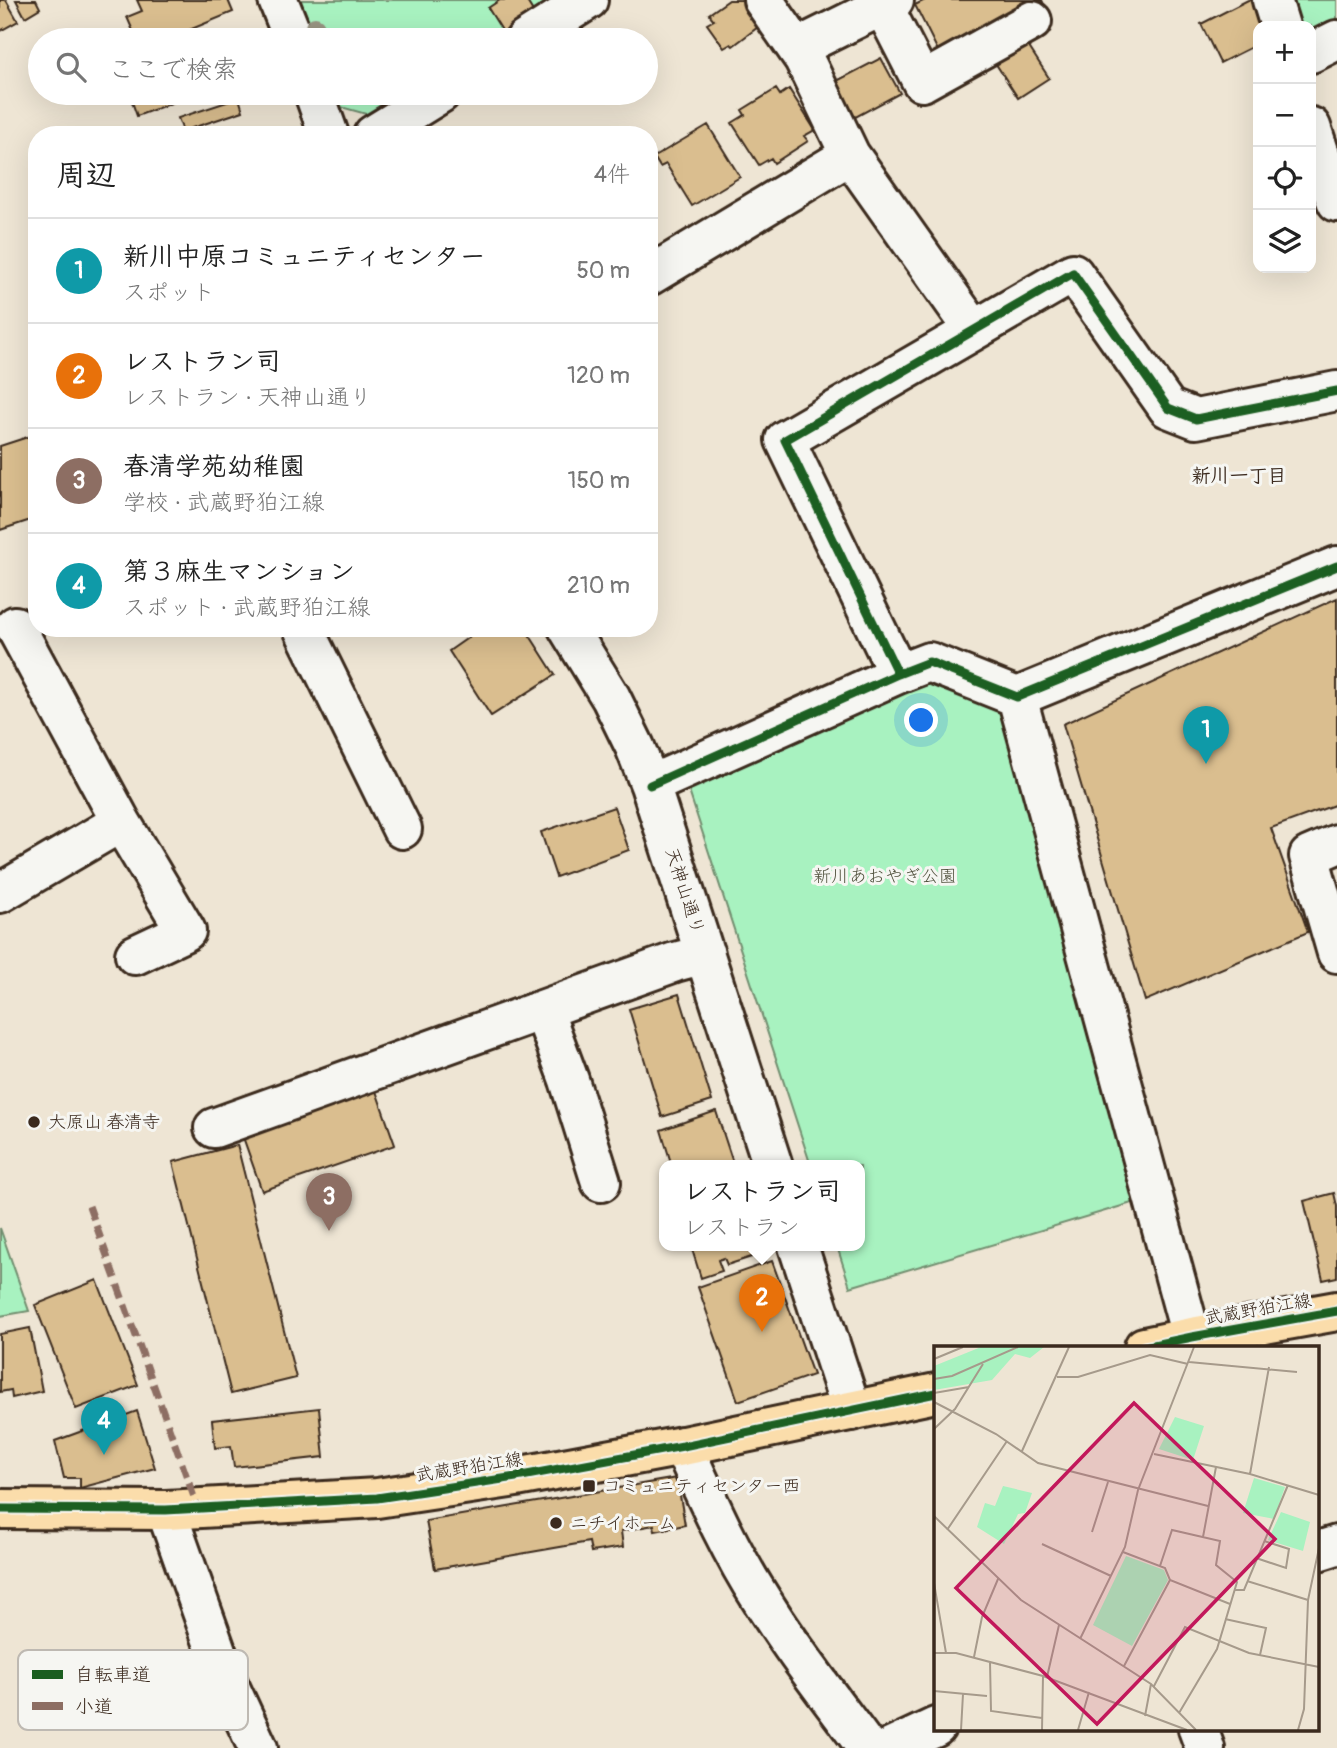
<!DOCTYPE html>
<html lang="ja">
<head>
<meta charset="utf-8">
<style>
  :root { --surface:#fff; --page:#f2f2f2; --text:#222; --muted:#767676; --line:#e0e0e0; --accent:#111827 }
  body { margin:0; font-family:Pangolin,"Klee One",sans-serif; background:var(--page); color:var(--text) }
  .controls { position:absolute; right:21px; top:21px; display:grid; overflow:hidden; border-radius:14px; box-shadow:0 7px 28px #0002 }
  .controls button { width:63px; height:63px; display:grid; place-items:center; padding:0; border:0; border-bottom:2px solid var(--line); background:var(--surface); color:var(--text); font:35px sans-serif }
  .you { position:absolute; left:922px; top:721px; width:24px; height:24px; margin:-18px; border:5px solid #fff; border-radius:50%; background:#1a73e8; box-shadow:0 0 0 10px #1a73e833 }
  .badge { display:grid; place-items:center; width:46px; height:46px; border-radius:50%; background:var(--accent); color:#fff; font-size:23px; font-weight:700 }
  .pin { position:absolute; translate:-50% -58px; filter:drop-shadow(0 2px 4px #0008) }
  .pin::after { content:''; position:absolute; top:37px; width:24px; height:21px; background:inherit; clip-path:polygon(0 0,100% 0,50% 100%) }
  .popup { position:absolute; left:659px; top:1160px; width:206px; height:91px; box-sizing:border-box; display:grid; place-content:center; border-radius:14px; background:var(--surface); filter:drop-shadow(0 2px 5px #0005); font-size:23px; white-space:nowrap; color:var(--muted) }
  .popup b { font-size:26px; color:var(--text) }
  .popup::after { content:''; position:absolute; left:50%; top:100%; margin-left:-14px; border:14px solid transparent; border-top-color:var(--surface) }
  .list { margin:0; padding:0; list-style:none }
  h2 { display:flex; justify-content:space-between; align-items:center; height:91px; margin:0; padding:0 28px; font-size:30px }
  h2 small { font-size:23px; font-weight:400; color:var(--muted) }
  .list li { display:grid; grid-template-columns:46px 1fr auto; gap:21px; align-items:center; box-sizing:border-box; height:105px; padding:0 28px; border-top:2px solid var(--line) }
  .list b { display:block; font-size:26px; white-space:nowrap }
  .list p { margin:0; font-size:23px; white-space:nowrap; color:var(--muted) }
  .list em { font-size:23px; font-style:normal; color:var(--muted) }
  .icon { flex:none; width:38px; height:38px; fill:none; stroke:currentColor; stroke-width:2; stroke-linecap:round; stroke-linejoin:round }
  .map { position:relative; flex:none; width:1337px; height:1748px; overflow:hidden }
  .search { position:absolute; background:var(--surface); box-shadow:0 7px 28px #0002; left:28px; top:28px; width:630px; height:77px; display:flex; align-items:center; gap:18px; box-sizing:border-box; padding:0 24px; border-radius:38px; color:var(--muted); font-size:26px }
  .panel { position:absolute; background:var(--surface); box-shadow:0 7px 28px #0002; left:28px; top:126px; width:630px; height:511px; border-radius:28px }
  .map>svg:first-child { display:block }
</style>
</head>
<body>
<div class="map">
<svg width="1337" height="1748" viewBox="0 0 1337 1748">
  <rect width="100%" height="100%" fill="#eee5d4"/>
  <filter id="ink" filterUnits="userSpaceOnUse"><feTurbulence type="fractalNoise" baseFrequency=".0143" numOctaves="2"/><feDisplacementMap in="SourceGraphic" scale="14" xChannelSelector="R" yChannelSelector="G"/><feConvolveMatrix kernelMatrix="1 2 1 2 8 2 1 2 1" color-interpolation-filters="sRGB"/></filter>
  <g filter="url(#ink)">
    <path fill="#a8f2c0" stroke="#728e6f" stroke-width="2" d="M300 0H556L489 40H316Z
      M1283 0H1337V23L1311 36V26H1291Z
      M335 93H401L366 114 341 107Z
      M936 678 1005 709 1142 1200 850 1287 837 1246H860V1166H811L688 788Z
      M0 1228 29 1311 0 1316Z"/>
    <path fill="#dabe8f" stroke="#3b2a1e" stroke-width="2" d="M0 0H6L18 21 0 31Z
      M16 0H36L40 8 25 17Z
      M137 0H228L233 12 165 40H137L127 17 142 11Z
      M500 0H526L534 13 503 32 488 8Z
      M729 0H745L762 24 733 46 731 44 724 48 707 24 714 20 709 14Z
      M925 0H1042L1046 9 943 61 915 5Z
      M1248 0H1250L1263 26H1258V44L1220 63 1201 24Z
      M1025 41 1049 78 1018 98 994 61Z
      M881 58 900 93 850 120 831 84Z
      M776 89 780 95 789 89 815 130 804 136 808 141 774 163 771 158 759 165 732 123 745 115 742 110Z
      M129 93H174L177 101 137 116Z
      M239 98 243 111 183 131 178 118Z
      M708 125 740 177 692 206 666 164 660 167 654 157Z
      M37 434V518L0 530V446Z
      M1337 598V804L1271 828 1308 932 1145 1001 1063 724Z
      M463 628H525L555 675 491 716 449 651 469 637Z
      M614 807 629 850 556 877 541 832Z
      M679 994 712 1101 662 1117 629 1009Z
      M376 1091 395 1145 262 1191 243 1137Z
      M716 1111 734 1166H672L661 1130Z
      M237 1145 296 1378 231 1394 173 1162Z
      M1334 1193 1337 1206V1277L1323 1280 1304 1201Z
      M691 1246H769L770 1251 727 1265 724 1258 718 1260 722 1271 701 1278Z
      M772 1261 813 1375 738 1401 698 1287Z
      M97 1280 138 1385 76 1409 35 1305Z
      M30 1328 42 1391 12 1398 11 1390 0 1392V1334Z
      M319 1408 324 1457 234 1467 231 1446 215 1448 212 1420Z
      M137 1411 155 1468 80 1488V1478H64L55 1441Z
      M677 1478 685 1525 655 1531 654 1525 621 1531 623 1547 591 1552 589 1542 435 1569 426 1521Z"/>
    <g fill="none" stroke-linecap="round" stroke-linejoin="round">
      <defs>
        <path id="minor" d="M278 0 294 40
          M763 0 804 59 850 155 974 330
          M1272 0 1280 26
          M883 6 922 82 1032 21
          M525 40 588 0
          M797 48 894 0
          M1311 53 1337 40
          M314 93 329 135
          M1311 127 1330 185 1337 202
          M373 135 441 93
          M649 276 850 155
          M15 626 121 822 186 931 135 955
          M303 628 402 829
          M568 628 611 698 635 747 650 785 773 1166
          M898 674 785 440 1073 273 1168 408 1196 419 1337 391
          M1017 697 1194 1347
          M650 785 898 674 929 662 1017 697 1337 566
          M1337 844 1309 856 1337 953
          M0 893 121 822
          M543 1010 569 1080 601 1182
          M214 1128 675 962 705 954
          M798 1246 852 1411
          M683 1446C707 1499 730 1551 761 1599 793 1651 831 1699 867 1748
          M166 1510 226 1679 258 1748
          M1318 1551 1337 1545
          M1198 1729 1205 1748
          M891 1748 936 1727"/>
        <path id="major" d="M1144 1347 1192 1337 1337 1311
          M0 1509 166 1510 377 1498 516 1477 683 1446 936 1393"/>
      </defs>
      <use href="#minor" stroke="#3b2a1e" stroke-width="44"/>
      <use href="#major" stroke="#3b2a1e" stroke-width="44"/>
      <use href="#minor" stroke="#f6f6f2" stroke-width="38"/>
      <use href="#major" stroke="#fbddab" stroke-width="38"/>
      <path stroke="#8d6e63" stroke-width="7" stroke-dasharray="14 7" stroke-linecap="butt" d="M89 1206 198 1508"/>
      <defs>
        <path id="cycleway" d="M898 674 785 440 1073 273 1168 408 1196 419 1337 391
          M650 785 898 674 929 662 1017 697 1337 566
          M1144 1347 1192 1337 1337 1311
          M0 1509 166 1510 377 1498 516 1477 683 1446 936 1393"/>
      </defs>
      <use href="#cycleway" stroke="#f6f6f2" stroke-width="13"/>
      <use href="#cycleway" stroke="#1b5e20" stroke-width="9"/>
    </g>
    <circle fill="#989482" cx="315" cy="27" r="10"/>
  </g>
  <g fill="#3b2a1e" stroke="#f6f6f2" stroke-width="2.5">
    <circle cx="34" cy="1122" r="7"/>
    <rect x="582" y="1479" width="14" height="14" rx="3.5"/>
    <circle cx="556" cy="1523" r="7"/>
  </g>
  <g text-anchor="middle" stroke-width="6" stroke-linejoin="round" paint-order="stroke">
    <g font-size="18" fill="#51523e" stroke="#f6f6f2">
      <text x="885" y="882">新川あおやぎ公園</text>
    </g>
    <g font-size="18" fill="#3b2a1e" stroke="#f6f6f2">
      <text transform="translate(685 891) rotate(72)" y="6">天神山通り</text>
      <text transform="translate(1258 1309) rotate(-10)" y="6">武蔵野狛江線</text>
      <text transform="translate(469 1467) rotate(-9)" y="6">武蔵野狛江線</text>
    </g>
    <g font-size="18" fill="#3b2a1e" stroke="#f6f6f2" text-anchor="start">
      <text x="48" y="1128">大原山 春清寺</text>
      <text x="603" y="1492">コミュニティセンター西</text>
      <text x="570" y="1529">ニチイホーム</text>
    </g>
    <g font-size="19" font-weight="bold" fill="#3b2a1e" stroke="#f6f6f2">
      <text x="1239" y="482">新川一丁目</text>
    </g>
  </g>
  <g transform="translate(934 1346)">
    <rect width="385" height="385" fill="#eee5d4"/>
    <path d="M47 1H110L96 12 81 8 58 34 0 44V20ZM241 71 270 80 259 114 225 103ZM320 132 351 141 340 173 309 167ZM69 140 98 147 91 167 84 168 70 198 43 181 51 157 61 160ZM347 166 376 176 369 205 334 194ZM192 210 230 224 234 234 198 300 159 279Z" fill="#a8f2c0"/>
    <path fill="none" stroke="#a69a8b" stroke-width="2" d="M0 13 29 1M255 16 363 26M123 31H144L216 9 254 18M0 33 18 30 84 1M0 47 35 41M0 56 62 88 104 117 274 160M0 83 21 63 49 18M88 105 135 1M220 108 316 128 385 149M316 128 335 21M0 170 87 254 217 338 262 384M13 184 73 95M158 186 174 136M269 191 282 121M108 198 177 230M189 206 231 222 236 234 296 258M322 212 352 222 355 203 330 195M226 220 238 184 286 195 282 219 303 236 283 303 245 367M313 235 374 254M0 237 12 307M301 244H310L354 139M291 273 332 282 326 309M146 293 191 201 204 144 260 1M0 307H22L109 330 253 384M40 311 48 271 64 233M56 316 57 365 108 372M190 320 236 234M113 331 125 279M220 340 251 281 315 307 385 321M0 345 53 350M211 370 217 338M27 384 29 348M108 384 109 330M144 384 155 346M364 384 370 363 374 254 385 202"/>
    <path fill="#c2185b" fill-opacity="0.15" stroke="#c2185b" stroke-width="3.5" d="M200 57 341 193 163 378 22 242Z"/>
    <rect width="385" height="385" fill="none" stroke="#3b2a1e" stroke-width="3.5"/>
  </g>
  <rect x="18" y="1650" width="230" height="80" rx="10" fill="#f6f6f2" stroke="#beb9b2" stroke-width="2"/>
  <rect x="32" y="1670" width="31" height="9" fill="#1b5e20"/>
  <rect x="32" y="1702" width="31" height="8" fill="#8d6e63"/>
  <g font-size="19" fill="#3b2a1e">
    <text x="75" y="1681">自転車道</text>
    <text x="75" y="1713">小道</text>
  </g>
</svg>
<div class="controls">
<button>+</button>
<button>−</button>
<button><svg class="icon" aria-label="locate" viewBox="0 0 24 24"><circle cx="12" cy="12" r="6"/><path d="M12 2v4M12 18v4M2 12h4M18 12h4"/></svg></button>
<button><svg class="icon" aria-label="layers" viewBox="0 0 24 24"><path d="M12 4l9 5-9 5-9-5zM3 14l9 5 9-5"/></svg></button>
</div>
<div class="you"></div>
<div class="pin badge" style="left:1206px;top:764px;background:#0f9aa8">1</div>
<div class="pin badge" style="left:762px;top:1332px;background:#e8710a">2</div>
<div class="popup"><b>レストラン司</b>レストラン</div>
<div class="pin badge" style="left:329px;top:1231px;background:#8d6e63">3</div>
<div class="pin badge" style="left:104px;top:1455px;background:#0f9aa8">4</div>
<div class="search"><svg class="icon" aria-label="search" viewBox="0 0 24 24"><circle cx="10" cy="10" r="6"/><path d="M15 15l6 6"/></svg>ここで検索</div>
<section class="panel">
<h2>周辺<small>4件</small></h2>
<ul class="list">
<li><span class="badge" style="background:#0f9aa8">1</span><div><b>新川中原コミュニティセンター</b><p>スポット</p></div><em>50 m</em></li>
<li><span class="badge" style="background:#e8710a">2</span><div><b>レストラン司</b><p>レストラン · 天神山通り</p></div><em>120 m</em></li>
<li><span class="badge" style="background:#8d6e63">3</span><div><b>春清学苑幼稚園</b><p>学校 · 武蔵野狛江線</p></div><em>150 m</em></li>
<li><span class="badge" style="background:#0f9aa8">4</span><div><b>第３麻生マンション</b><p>スポット · 武蔵野狛江線</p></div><em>210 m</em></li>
</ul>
</section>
</div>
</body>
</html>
